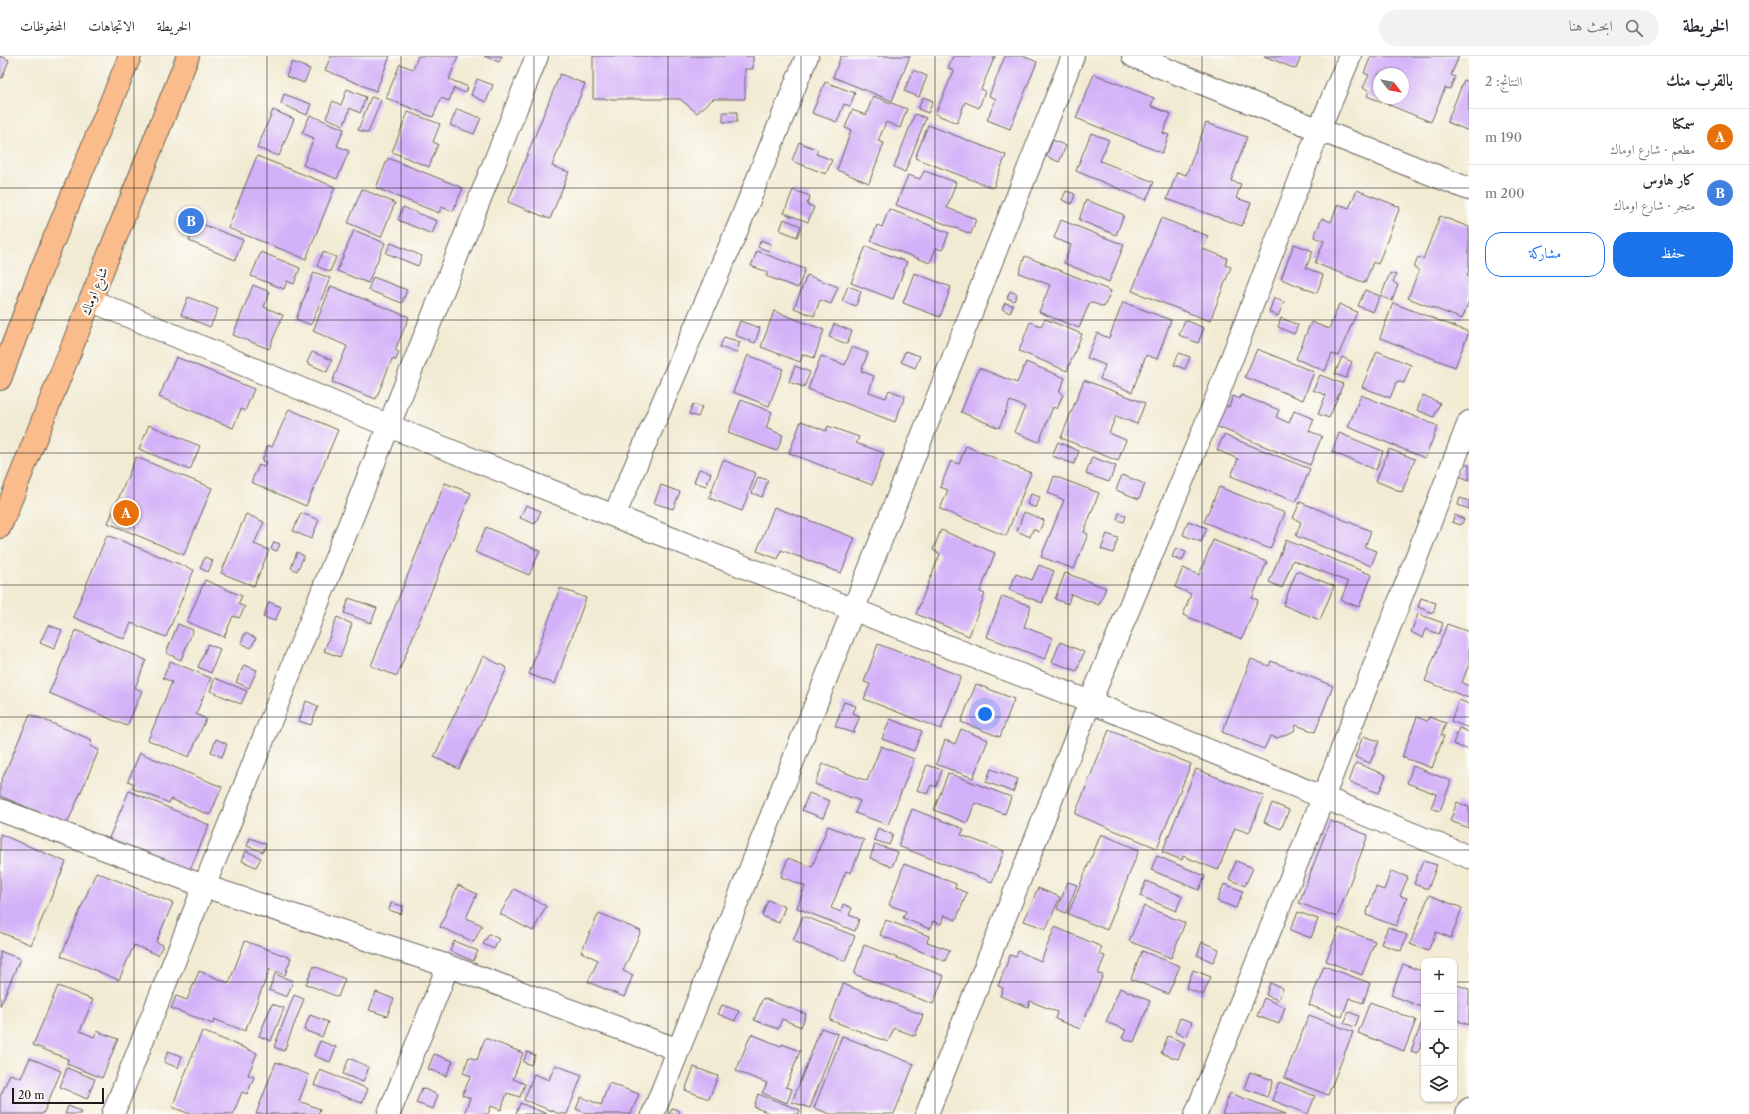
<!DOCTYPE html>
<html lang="ar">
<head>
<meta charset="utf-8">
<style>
  :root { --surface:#fff; --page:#f2f2f3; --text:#2b2b33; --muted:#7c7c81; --line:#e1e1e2; --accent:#1a73e8 }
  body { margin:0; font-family:"Libre Caslon Text",Amiri,serif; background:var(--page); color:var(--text); direction:rtl }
  .controls { position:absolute; right:12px; bottom:12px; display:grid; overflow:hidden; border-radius:8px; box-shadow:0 1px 3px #0004 }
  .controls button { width:36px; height:36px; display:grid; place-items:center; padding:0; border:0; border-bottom:1px solid var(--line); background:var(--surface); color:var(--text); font:20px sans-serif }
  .compass { position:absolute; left:1373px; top:12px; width:36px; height:36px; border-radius:50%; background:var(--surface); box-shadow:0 1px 3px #0004; rotate:121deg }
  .scale { position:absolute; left:12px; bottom:10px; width:92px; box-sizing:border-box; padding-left:4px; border:2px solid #1c1c1c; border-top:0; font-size:11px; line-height:14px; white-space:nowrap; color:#1c1c1c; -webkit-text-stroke:3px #fdfcf7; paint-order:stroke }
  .you { position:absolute; left:985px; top:658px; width:14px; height:14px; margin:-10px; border:3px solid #fff; border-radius:50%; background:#1a73e8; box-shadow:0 0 0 6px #1a73e833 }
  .badge { display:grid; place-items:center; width:26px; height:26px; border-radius:50%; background:var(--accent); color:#fff; font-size:13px; font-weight:700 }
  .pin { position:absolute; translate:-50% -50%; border:2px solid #fff; box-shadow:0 1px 4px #0006 }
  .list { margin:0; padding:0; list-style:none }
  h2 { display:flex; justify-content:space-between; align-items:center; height:52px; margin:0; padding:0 16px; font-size:17px }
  h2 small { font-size:13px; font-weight:400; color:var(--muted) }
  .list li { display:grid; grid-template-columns:26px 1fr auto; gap:12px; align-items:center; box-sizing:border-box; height:56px; padding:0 16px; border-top:1px solid var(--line) }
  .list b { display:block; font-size:15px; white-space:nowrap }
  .list p { margin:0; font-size:13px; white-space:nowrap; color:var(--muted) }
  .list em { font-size:13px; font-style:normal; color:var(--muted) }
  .actions { display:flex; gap:8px; padding:12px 16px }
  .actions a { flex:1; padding:9px 0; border:1px solid var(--accent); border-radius:16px; text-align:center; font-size:14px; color:var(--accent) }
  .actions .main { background:var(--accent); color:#fff }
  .icon { flex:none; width:22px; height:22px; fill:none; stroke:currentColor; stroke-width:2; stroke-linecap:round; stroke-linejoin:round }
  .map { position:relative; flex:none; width:1469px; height:1058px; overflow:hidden; direction:ltr }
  header { display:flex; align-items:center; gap:24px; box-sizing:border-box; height:56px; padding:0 20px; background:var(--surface); border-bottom:1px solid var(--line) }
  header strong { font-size:19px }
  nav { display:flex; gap:22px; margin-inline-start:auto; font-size:14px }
  .search { width:280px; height:36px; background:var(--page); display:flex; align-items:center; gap:10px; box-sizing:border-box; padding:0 14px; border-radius:22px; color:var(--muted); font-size:15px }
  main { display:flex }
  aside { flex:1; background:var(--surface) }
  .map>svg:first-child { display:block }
</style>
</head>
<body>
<header>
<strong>الخريطة</strong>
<div class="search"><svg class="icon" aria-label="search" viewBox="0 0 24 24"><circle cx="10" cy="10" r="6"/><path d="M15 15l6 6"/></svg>ابحث هنا</div>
<nav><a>الخريطة</a><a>الاتجاهات</a><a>المحفوظات</a></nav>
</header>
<main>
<aside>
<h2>بالقرب منك<small>النتائج: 2</small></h2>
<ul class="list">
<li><span class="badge" style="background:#e8710a">A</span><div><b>سمكنا</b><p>مطعم · شارع اوماك</p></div><em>190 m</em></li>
<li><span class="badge" style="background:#3f7fe0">B</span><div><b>كار هاوس</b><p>متجر · شارع اوماك</p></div><em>200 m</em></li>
</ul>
<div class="actions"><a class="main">حفظ</a><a>مشاركة</a></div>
</aside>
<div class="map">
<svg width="1469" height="1058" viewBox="0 0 1469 1058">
  <rect width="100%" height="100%" fill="#fdfcf7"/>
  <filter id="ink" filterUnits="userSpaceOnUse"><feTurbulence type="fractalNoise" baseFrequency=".025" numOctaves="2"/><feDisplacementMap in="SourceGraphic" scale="8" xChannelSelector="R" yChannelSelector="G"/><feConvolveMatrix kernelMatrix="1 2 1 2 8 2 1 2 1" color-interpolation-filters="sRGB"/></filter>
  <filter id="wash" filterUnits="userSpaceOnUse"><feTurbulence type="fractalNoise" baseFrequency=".012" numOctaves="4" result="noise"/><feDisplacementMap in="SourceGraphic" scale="16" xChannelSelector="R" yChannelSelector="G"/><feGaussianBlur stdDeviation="0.9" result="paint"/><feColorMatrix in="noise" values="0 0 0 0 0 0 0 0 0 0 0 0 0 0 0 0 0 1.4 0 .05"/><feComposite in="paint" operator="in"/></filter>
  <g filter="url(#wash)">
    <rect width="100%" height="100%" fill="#f2ebd4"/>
    <g id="blocks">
      <path fill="#d3b1f8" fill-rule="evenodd" d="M0 0 9 4 2 22H0Z
        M331 0H390L376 35 325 14Z
        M418 0H458L449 23 468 31 465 37 454 32 449 45 441 42 433 61 386 42 400 8 413 13Z
        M484 0H502L499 6Z
        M593 0H753V13H745V43H713L697 57 680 43H593Z
        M841 0H910L892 45 833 21Z
        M953 0H995L981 33 985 35 979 52 965 46 957 67 935 58 954 15 948 12Z
        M1005 0H1023L1037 6 1010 73 987 64 996 43 989 40Z
        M1264 0H1301L1296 13Z
        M1371 0H1459L1451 19 1455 21 1450 33 1445 32 1431 66 1367 40 1369 34 1363 32 1369 19 1364 17ZM1379 18H1403V42H1379Z
        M292 6 310 13 304 27 286 20Z
        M913 14 927 20 919 41 904 35Z
        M560 18 585 28 552 110 569 116 550 163 508 146Z
        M1094 18 1154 42 1151 50 1171 58 1163 77 1169 79 1162 97 1076 62Z
        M477 23 493 29 486 46 471 39Z
        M1464 24 1469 26V75L1447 66Z
        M825 26 855 37 850 50 844 48 837 66 812 57Z
        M347 33 366 41 360 57 350 52 344 69 326 62 333 45 341 49Z
        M284 38 311 48 307 59 281 48Z
        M873 40 907 53 900 72 886 66 878 85 884 87 869 127 837 114 851 74 845 72 852 54 866 59Z
        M371 41 381 44 368 77 358 74Z
        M923 41 933 45 928 57 918 53Z
        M457 53 481 62 474 78 450 69Z
        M273 54 294 63 279 100 257 92Z
        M408 56 440 68 433 86 438 88 429 111 392 96Z
        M723 56H737V66H723Z
        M915 58 926 62 905 116 894 111Z
        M310 59 344 73 337 90 349 95 337 123 303 109 314 82 302 77Z
        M1206 67 1247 81 1231 125 1241 128 1236 142 1251 147 1242 170 1167 143 1177 116 1186 119Z
        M928 69 1006 99 993 132 915 102Z
        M1091 77 1109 84 1100 105 1154 126 1146 144 1076 115Z
        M1053 84 1066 90 1059 106 1046 100Z
        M799 86 818 94 816 98 832 104 826 118 792 105Z
        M257 100 335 131 306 203 228 172Z
        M388 102 463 132 453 155 441 151 439 157 376 132Z
        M924 115 956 126 947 152 976 163 971 178 896 149 908 119 920 123Z
        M362 133 395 147 381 181 348 167Z
        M793 134 810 140 807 149 814 151 808 166 784 157Z
        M1357 134 1400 151 1378 208 1373 206 1365 227 1315 207 1324 185 1314 181 1322 162 1331 166 1338 148 1349 152Z
        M1066 135 1075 138 1072 148 1062 144Z
        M1086 144 1124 159 1116 179 1079 164Z
        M403 151 437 165 432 178 398 164Z
        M889 153 949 177 942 194 936 192 930 207 871 185 877 169 882 171Z
        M1440 160 1469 171V214L1467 220 1469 221V245L1462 263 1408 242 1419 214 1414 212 1418 201 1423 203Z
        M1161 162 1208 180 1203 193 1227 202 1225 209 1231 211 1210 265 1132 235Z
        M784 163 801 170 797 181 780 174Z
        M1061 164 1124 189 1109 226 1064 207 1071 189 1054 182Z
        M197 166 243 184 235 204 189 185Z
        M354 174 385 187 368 227 337 215Z
        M761 184 771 188 769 195 758 191Z
        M391 187 422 200 418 210 386 197Z
        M1294 188 1313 195 1306 212 1323 219 1317 237 1281 223Z
        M866 190 907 206 893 243 851 227Z
        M757 195 805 213 798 232 766 220 768 216 751 210Z
        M261 196 300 212 294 228 287 225 284 233 251 220Z
        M323 196 336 201 330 216 317 210Z
        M1025 200 1111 235 1104 251 1090 246 1079 272 1039 256 1050 229 1019 217Z
        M314 216 330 222 311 269 296 263Z
        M914 217 951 231 940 261 903 247Z
        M1390 217 1396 219 1393 226 1398 229 1392 245 1381 240Z
        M807 219 838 231 831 248 820 244 814 260 794 252Z
        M373 221 407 234 402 247 368 234Z
        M253 229 270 236 264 251 283 259 269 293 233 279Z
        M331 230 409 261 395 294 399 296 396 304 392 303 376 343 332 326 347 290 313 275Z
        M848 230 861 235 856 250 842 245Z
        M1365 234 1380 240 1373 256 1358 250Z
        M1010 235 1017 238 1014 245 1007 242Z
        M188 241 218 253 210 271 181 259Z
        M1274 242 1284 246 1278 260 1269 256Z
        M1123 246 1171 264 1157 303 1146 299 1132 336 1100 323 1105 309 1087 302 1097 277 1109 282Z
        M1005 247 1013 249 1010 257 1002 253Z
        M1393 247 1469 276 1455 311 1380 282Z
        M1339 248 1357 256 1338 300 1332 298 1325 315 1296 303 1311 266 1329 273Z
        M774 255 824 274 814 302 803 298 800 306 761 291Z
        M1281 262 1298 269 1294 278 1278 271Z
        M1045 263 1082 278 1067 315 1019 295 1030 266 1041 270Z
        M1185 264 1204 272 1198 287 1179 279Z
        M740 265 760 272 755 287 735 279Z
        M834 268 852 275 847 288 829 281Z
        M724 281 740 286 736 297 720 291Z
        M852 291 868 297 861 315 874 320 869 336 886 342 889 334 905 340 895 366 808 333 821 300 845 309Z
        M1257 293 1314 316 1303 344 1245 321Z
        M905 295 920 300 915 312 901 306Z
        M1377 295 1411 309 1404 327 1397 325 1390 342 1362 331Z
        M312 296 332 304 327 316 307 307Z
        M1179 297 1190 301 1185 313 1174 309Z
        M748 299 783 313 769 350 733 336Z
        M176 301 254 333 245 355 241 353 233 372 159 341Z
        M1342 301 1352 306 1346 322 1335 318Z
        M1026 306 1065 322 1059 336 1063 338 1057 353 1053 351 1039 386 1014 376 1025 351 1010 345 999 372 961 356 979 312 1017 327Z
        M795 310 810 316 804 331 789 326Z
        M1320 319 1343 328 1329 362 1318 358 1326 339 1313 334Z
        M1084 324 1145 347 1137 368 1116 360 1109 377 1126 384 1118 405 1061 382Z
        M1241 339 1279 354 1276 361 1289 367 1294 355 1314 363 1309 375 1322 380 1310 409 1213 369 1221 348 1229 351 1233 340 1240 343Z
        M1361 339 1438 370 1425 402 1348 371Z
        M1423 339 1440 347 1434 361 1417 354Z
        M741 344 772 356 766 372 783 379 777 395 728 377Z
        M693 348 702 351 698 361 689 358Z
        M289 353 338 374 306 450 251 426 259 409 264 411 266 406 262 405 268 389 272 391Z
        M801 365 826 375 828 370 859 381 856 387 884 397 872 429 789 397Z
        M149 369 200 390 190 414 139 393Z
        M1339 377 1383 395 1376 414 1332 396Z
        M1224 379 1310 413 1296 446 1231 420 1238 403 1217 394Z
        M1058 386 1079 395 1074 408 1052 400Z
        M966 390 1031 417 1006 480 940 453 948 434 940 431 951 405 959 408Z
        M1389 393 1415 403 1402 436 1376 425Z
        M136 401 212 432 184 499 108 467Z
        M1092 401 1116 410 1109 426 1086 418Z
        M723 404 756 417 742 455 709 442Z
        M1463 406 1469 409V424L1457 419Z
        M699 413 711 417 706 430 694 426Z
        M1122 419 1145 428 1139 443 1116 434Z
        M1054 420 1099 437 1084 476 1088 478 1074 513 1041 501 1064 444 1048 437Z
        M758 421 768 424 762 441 752 437Z
        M445 427 471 437 397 620 371 610Z
        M661 429 680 436 673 453 654 447Z
        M1219 431 1285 457 1270 493 1204 466Z
        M1031 438 1040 441 1036 452 1027 448Z
        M1460 442 1469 445V453L1458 449Z
        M1300 446 1371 475 1365 491 1377 495 1371 510 1296 480 1301 466 1293 462Z
        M526 449 541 455 535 468 520 462Z
        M774 451 855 482 841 517 781 494 778 503 757 495Z
        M1024 456 1044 464 1039 476 1033 473 1030 481 1017 475Z
        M301 457 319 464 311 483 293 475Z
        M1119 457 1126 460 1124 466 1117 464Z
        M246 458 264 466 254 488 269 494 254 530 221 517Z
        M1455 459 1464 463 1461 469 1452 466Z
        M1188 465 1207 472 1201 486 1183 479Z
        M486 471 540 495 529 519 475 496Z
        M941 474 995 497 980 536 985 538 969 580 916 558 940 498 933 494Z
        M1107 478 1118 482 1113 497 1101 493Z
        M107 479 194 514 166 581 131 567 124 583 73 561Z
        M1213 484 1267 506 1252 542 1258 544 1242 583 1183 559 1191 538 1175 531 1183 512 1199 519Z
        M1286 484 1372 519 1359 551 1341 544 1348 526 1293 504 1282 532 1269 526Z
        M274 486 280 488 277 495 271 493Z
        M1176 492 1186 496 1182 505 1172 501Z
        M297 496 304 500 297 515 291 512Z
        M205 501 213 505 208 516 200 512Z
        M1039 509 1054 515 1042 547 1009 534 1016 518 1032 524Z
        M1297 515 1334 530 1320 564 1283 549Z
        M1065 517 1106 532 1099 549 1071 538 1068 548 1055 543Z
        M205 524 242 540 238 548 245 551 239 562 233 560 224 581 187 566Z
        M560 532 586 542 555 628 529 618Z
        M1002 540 1031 550 1024 571 1053 582 1045 603 987 581Z
        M349 542 377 552 371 567 344 557Z
        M1421 542 1436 547 1433 557 1418 551Z
        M269 546 281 551 275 565 263 561Z
        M1418 558 1443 567 1439 578 1426 573 1423 582 1411 576Z
        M337 561 352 568 340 601 324 595Z
        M178 568 193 574 181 604 166 597Z
        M1447 568 1469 576V608L1462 627 1469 630V642L1425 625Z
        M48 569 62 574 54 593 40 587Z
        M76 574 146 604 135 632 142 635 127 670 49 637Z
        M245 577 256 582 251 592 241 587Z
        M1060 586 1084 596 1077 615 1052 606Z
        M208 588 220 593 211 617 198 611Z
        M878 588 961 620 941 673 864 643 870 628 864 626Z
        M483 600 507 612 459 713 434 701Z
        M1251 603 1269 610 1271 605 1333 630 1315 676 1296 669 1294 675 1277 682 1270 680 1264 693 1222 676Z
        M170 605 211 622 196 658 206 663 189 701 148 684 172 626 163 622Z
        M244 609 257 614 249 632 236 626Z
        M215 622 247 635 241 648 210 635Z
        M976 628 1014 643 1000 681 961 666Z
        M1459 644 1469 648V672L1451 665Z
        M306 645 318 650 311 669 299 665Z
        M844 646 856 650 853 657 860 660 853 677 835 670Z
        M30 658 92 684 90 690 99 694 67 768 0 740V728Z
        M1417 661 1427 665 1429 661 1446 667 1441 679 1444 680 1432 712 1402 701Z
        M890 663 922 675 914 695 882 683Z
        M1459 672 1469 676V694L1453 688Z
        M961 673 988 684 973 722 936 708 945 684 955 688Z
        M1109 674 1191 708 1157 792 1075 758Z
        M1363 680 1379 685 1370 707 1355 701Z
        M216 683 227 688 222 701 211 696Z
        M881 690 914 703 888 769 855 757 860 745 815 728 823 708 867 725Z
        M140 697 222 731 210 759 171 743 169 747 132 732 134 728 128 725Z
        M1356 707 1386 719 1379 737 1349 726Z
        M927 709 942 714 936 731 931 729 927 738 917 734Z
        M1413 710 1451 725 1440 755 1431 752 1436 738 1407 727Z
        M991 713 1018 723 1013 736 986 726Z
        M1196 713 1264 740 1249 777 1235 772 1218 814 1183 800 1182 804 1162 796Z
        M948 717 1011 741 1005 758 975 747 967 767 934 754Z
        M129 735 209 769 189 816 109 782Z
        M809 737 830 745 823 762 802 754Z
        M1457 746 1469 751V772L1450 765Z
        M1272 747 1289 754 1281 773 1264 766Z
        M912 753 964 773 961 779 1004 795 992 826 898 790Z
        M1330 765 1368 779 1337 861 1299 847Z
        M828 770 864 784 851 817 846 815 831 852 841 856 843 848 852 852 849 859 859 863 855 875 797 852 805 830 781 821 788 802 812 811Z
        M878 772 893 779 889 789 874 784Z
        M0 778 66 806 31 889 0 876Z
        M1101 778 1139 794 1107 874 1068 858Z
        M250 782 266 788 263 796 247 790Z
        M875 788 898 796 892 811 870 802Z
        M246 795 261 802 256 811 242 805Z
        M1157 800 1205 820 1199 834 1151 814Z
        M1236 805 1253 812 1245 830 1229 823Z
        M1423 805 1437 809 1428 833 1414 828Z
        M904 808 956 828 955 832 967 837 956 864 944 859 941 868 933 865 930 873 903 862 906 855 889 849Z
        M1391 815 1408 821 1400 840 1407 842 1396 870 1366 859 1376 831 1384 834Z
        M96 816 173 847 156 886 163 889 158 899 134 889 119 924 61 900Z
        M1146 825 1182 840 1176 855 1140 840Z
        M1068 826 1077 829 1066 857 1057 853Z
        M1224 828 1243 835 1236 852 1217 845Z
        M458 829 477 838 466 862 482 869 474 886 440 871Z
        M1038 832 1060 841 1046 873 1024 865Z
        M514 833 546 850 533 875 500 858Z
        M1429 839 1462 852 1451 882 1436 876 1428 895 1410 888Z
        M768 844 785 851 779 867 762 860Z
        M391 847 403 850 401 858 389 854Z
        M1144 850 1185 867 1171 902 1129 885Z
        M1298 856 1318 863 1311 882 1290 874Z
        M599 857 641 875 623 915 633 919 624 941 588 926 598 904 581 896Z
        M803 860 855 880 845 905 793 885Z
        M886 864 929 880 927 886 950 894 945 905 880 879Z
        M1055 871 1102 891 1099 898 1105 900 1098 918 1103 919 1080 973 1055 963 1057 956 1030 945 1028 951 1000 940 1003 932 998 930 1010 899 1016 901 1018 895 1041 905Z
        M1388 871 1407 879 1401 895 1381 888Z
        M1339 872 1375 885 1362 919 1326 905Z
        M489 878 499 883 494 893 483 888Z
        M245 885 291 902 285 919 270 913 245 975 214 963 213 968 171 952 176 940 187 944 199 915 229 927Z
        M454 885 478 895 473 905 450 895Z
        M1202 886 1219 893 1213 906 1197 899Z
        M864 889 944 920 933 948 854 918Z
        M0 895 20 903 0 950Z
        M1142 895 1180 910 1168 938 1131 923Z
        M1403 908 1424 916V952L1391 939Z
        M314 910 345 923 338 941 306 928Z
        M1324 910 1370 927 1363 947 1349 942 1342 961 1309 949Z
        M1193 914 1211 921 1203 939 1186 932Z
        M275 918 293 925 287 941 269 934Z
        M1270 927 1283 932 1278 944 1266 939Z
        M843 928 923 959 915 980 894 972 888 986 830 964Z
        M1454 928 1469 933V969L1454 963Z
        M58 930 93 944 80 975 94 981 97 975 118 983 102 1022 67 1008 68 1003 33 989Z
        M1120 932 1150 945 1134 986 1122 982 1126 974 1106 966Z
        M376 936 394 943 387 960 369 954Z
        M294 939 304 943 284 995 274 991Z
        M763 942 806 958 801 971 782 963 778 973 754 964Z
        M1264 942 1285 951 1279 968 1257 960Z
        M1370 946 1416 964 1404 995 1358 977Z
        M272 948 284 952 271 985 259 980Z
        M722 949 739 955 735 965 718 958Z
        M1349 956 1359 960 1355 971 1344 967Z
        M310 959 328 966 322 981 304 974Z
        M1309 959 1353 976 1328 1039 1284 1022Z
        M1180 962 1192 966 1186 981 1175 976Z
        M1423 963 1424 964V983L1417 997 1411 995Z
        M821 972 838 978 810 1052 792 1046Z
        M202 975 257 997 248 1019 254 1021 247 1038 242 1036 233 1058H190L172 1051Z
        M751 978 781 990 782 988 800 995 786 1031 792 1033 787 1047 762 1037 767 1027 736 1015Z
        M842 980 914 1008 894 1058H830L814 1052Z
        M1168 980 1185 987 1178 1003 1161 997Z
        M485 982 523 997 513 1023 525 1028 520 1041 507 1037 501 1054 491 1050 488 1058H464L470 1042 462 1039 471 1020 463 1017 469 1001 477 1004Z
        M320 985 336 991 330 1006 314 1000Z
        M168 995 182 1000 178 1012 164 1006Z
        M527 996 535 999 531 1009 523 1006Z
        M434 998 453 1005 446 1020 428 1013Z
        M30 1002 61 1015 43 1058H0V1041L10 1018 21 1022Z
        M349 1002 369 1011 363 1026 343 1018Z
        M276 1006 309 1019 299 1045 320 1053 318 1058H256Z
        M555 1009 582 1019 567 1058H560L524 1044 534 1018 549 1024Z
        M694 1011 718 1020 709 1043 685 1034Z
        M67 1012 95 1023 87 1043 60 1031Z
        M320 1014 368 1033 362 1047 314 1029Z
        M1250 1016 1273 1024 1267 1041 1244 1032Z
        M1279 1026 1315 1040 1308 1058 1272 1044Z
        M609 1027 639 1038 631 1058H589L576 1053 581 1041 601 1049Z
        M422 1032 438 1039 433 1053 416 1047Z
        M1230 1037 1286 1058H1222Z
        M758 1038 800 1054 799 1058H772L754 1051Z
        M520 1047 547 1058H516Z
        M68 1050 81 1055 80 1058H65Z
        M672 1052 680 1055 679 1058H669Z"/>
    </g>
  </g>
  <g filter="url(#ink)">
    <use href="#blocks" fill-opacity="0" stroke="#67645c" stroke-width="1"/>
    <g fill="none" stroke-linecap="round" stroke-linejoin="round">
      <defs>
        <path id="minor" d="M1133 0 1469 133
          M90 244 389 370 614 460 1090 646 1469 801
          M614 460 739 169 807 0
          M0 754 204 830 448 910 679 994
          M113 1058 537 0
          M389 1058 448 910
          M653 1058 1073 0
          M927 1058 1090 646 1215 346 1319 74 1350 0
          M1196 1058 1323 742 1469 366
          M1467 1058 1469 1053"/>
        <path id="major" d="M0 323 37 224 130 0
          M0 471 188 0"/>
      </defs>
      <use href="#minor" stroke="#67645c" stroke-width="24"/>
      <use href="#major" stroke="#67645c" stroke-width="24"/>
      <use href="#minor" stroke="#fff" stroke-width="22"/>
      <use href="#major" stroke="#fabc8b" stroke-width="22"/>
    </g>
  </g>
  <path fill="none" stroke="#1c1c1c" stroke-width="1" stroke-opacity="0.55" d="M134 0V1058M267 0V1058M401 0V1058M534 0V1058M668 0V1058M801 0V1058M935 0V1058M1068 0V1058M1202 0V1058M1335 0V1058M0 132H1469M0 264H1469M0 397H1469M0 529H1469M0 661H1469M0 794H1469M0 926H1424M1454 926H1469"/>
  <g text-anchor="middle" stroke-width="4" stroke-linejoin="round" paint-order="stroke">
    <g font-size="13" fill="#1c1c1c" stroke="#fdfcf7">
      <text transform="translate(94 235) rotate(-68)" y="5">شارع اوماك</text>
    </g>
  </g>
</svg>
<div class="controls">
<button>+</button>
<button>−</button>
<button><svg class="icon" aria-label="locate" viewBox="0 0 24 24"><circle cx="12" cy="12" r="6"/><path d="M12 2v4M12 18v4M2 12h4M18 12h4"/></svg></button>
<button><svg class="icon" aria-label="layers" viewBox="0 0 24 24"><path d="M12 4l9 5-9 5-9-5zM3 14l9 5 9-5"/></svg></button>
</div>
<svg class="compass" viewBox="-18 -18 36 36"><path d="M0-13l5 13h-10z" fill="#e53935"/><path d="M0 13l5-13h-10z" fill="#7c7c81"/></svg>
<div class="scale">20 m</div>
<div class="you"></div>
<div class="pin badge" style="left:126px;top:457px;background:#e8710a">A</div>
<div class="pin badge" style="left:191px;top:165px;background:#3f7fe0">B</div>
</div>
</main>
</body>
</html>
